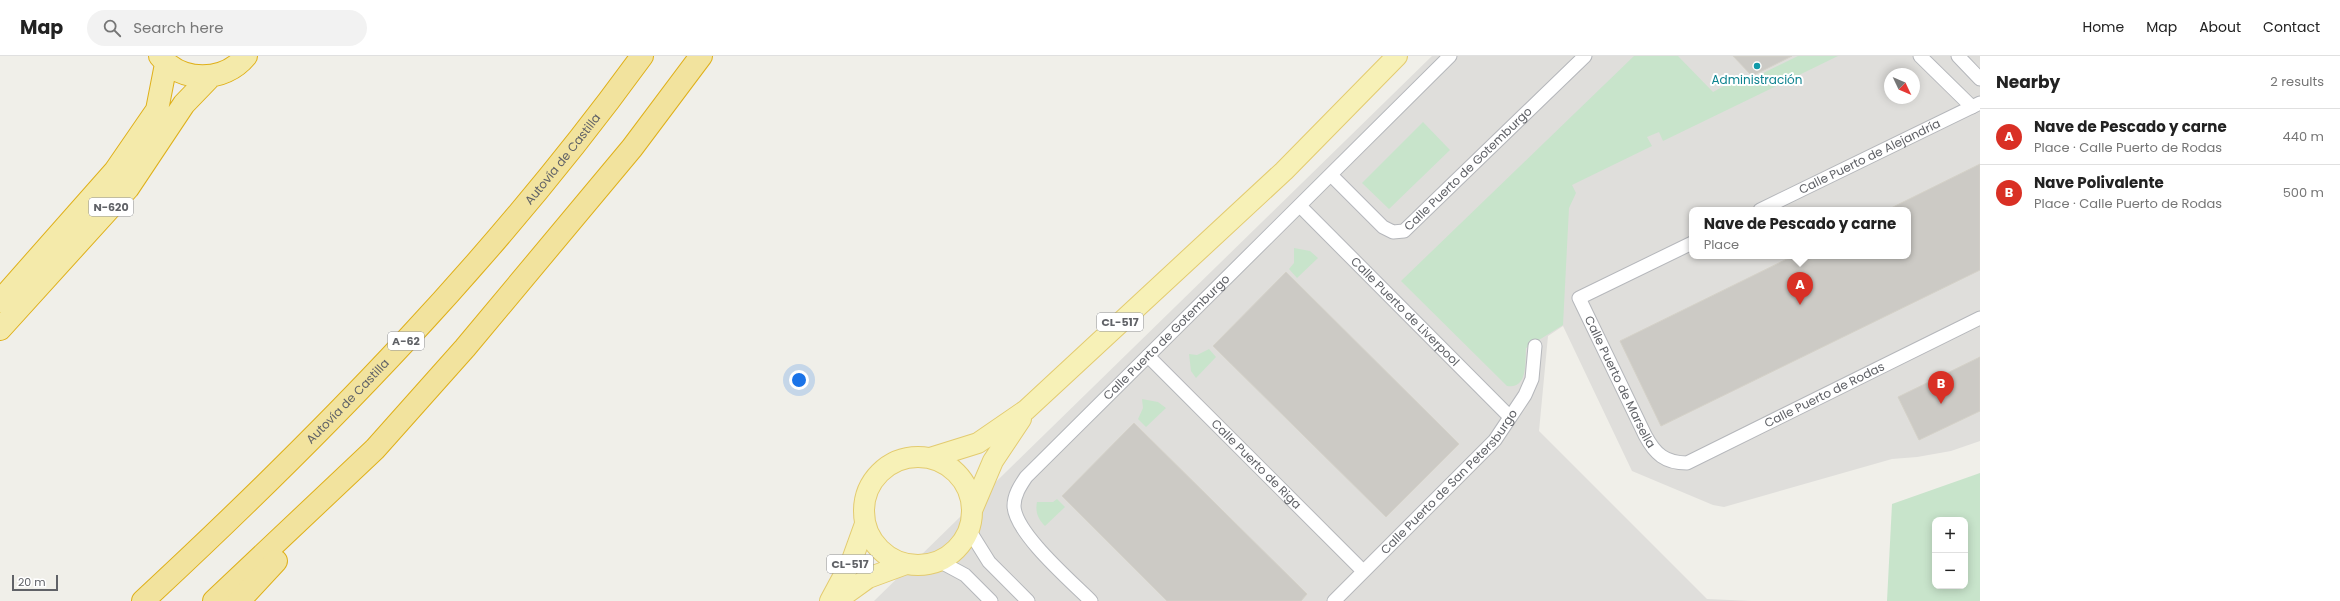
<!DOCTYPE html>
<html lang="en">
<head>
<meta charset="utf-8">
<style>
  :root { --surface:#fff; --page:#f2f2f2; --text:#222; --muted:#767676; --line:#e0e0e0; --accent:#d93025 }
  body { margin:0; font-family:Poppins,sans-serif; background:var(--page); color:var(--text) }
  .controls { position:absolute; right:12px; bottom:12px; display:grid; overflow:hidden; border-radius:8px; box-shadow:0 2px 10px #0003 }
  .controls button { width:36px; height:36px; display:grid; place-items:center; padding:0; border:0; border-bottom:1px solid var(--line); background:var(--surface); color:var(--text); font:20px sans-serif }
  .compass { position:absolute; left:1884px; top:12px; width:36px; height:36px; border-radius:50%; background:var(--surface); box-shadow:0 2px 10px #0003; rotate:134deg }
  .scale { position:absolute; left:12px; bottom:10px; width:46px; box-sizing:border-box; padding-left:4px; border:2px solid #606267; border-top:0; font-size:11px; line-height:14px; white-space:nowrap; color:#606267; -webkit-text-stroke:3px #fff; paint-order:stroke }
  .you { position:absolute; left:799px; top:324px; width:14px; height:14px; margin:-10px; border:3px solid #fff; border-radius:50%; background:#1a73e8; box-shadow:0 0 0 6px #1a73e833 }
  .badge { display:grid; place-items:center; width:26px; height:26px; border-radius:50%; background:var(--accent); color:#fff; font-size:13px; font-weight:700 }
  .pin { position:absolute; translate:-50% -33px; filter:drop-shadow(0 1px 2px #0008) }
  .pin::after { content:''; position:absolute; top:21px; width:14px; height:12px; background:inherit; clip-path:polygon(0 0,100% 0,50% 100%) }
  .popup { position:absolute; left:1689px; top:151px; width:222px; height:52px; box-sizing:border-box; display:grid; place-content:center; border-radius:8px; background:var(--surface); filter:drop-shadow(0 1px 3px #0005); font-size:13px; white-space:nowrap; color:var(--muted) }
  .popup b { font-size:15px; color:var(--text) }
  .popup::after { content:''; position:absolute; left:50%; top:100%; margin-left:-8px; border:8px solid transparent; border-top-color:var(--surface) }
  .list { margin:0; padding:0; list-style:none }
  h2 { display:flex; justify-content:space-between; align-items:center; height:52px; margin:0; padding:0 16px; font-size:17px }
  h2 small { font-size:13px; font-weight:400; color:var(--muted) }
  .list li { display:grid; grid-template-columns:26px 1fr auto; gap:12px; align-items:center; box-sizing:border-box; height:56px; padding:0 16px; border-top:1px solid var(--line) }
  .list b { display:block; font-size:15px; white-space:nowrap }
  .list p { margin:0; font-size:13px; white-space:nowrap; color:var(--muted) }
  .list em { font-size:13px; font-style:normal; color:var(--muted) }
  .icon { flex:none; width:22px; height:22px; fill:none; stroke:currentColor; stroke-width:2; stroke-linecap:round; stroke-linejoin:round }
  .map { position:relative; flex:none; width:1980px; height:545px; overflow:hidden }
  header { display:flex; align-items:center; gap:24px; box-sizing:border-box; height:56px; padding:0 20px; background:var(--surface); border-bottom:1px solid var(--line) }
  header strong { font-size:19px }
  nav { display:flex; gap:22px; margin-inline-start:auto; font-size:14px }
  .search { width:280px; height:36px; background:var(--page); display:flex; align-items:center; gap:10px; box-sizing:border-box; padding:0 14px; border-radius:22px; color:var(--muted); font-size:15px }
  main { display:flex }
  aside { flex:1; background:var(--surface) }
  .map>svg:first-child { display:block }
</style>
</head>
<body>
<header>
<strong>Map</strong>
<div class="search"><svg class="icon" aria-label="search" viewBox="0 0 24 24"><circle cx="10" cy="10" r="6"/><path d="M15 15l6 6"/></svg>Search here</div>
<nav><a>Home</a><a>Map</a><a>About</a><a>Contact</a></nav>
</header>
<main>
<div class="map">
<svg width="1980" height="545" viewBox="0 0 1980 545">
  <rect width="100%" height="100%" fill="#f0efe9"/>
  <path fill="#dfdedb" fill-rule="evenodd" d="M1432 0H1980V385L1951 395 1917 401 1892 403 1724 451 1713 449 1632 415 1563 270 1548 280 1539 375 1707 543 1752 545H874ZM1890 18H1914V42H1890ZM1692 154H1908V200H1692Z"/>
  <path fill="#c8e4cb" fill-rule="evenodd" d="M1634 0H1678L1713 36 1744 19 1749 24 1798 0H1838L1663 85 1659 76 1647 81 1652 90 1572 129 1576 137 1569 152 1563 269 1526 292C1525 307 1528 333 1507 330L1401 225Z
    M1423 66 1450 94 1389 153 1362 127Z
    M1294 192 1310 195 1318 202 1297 222 1289 213 1294 207Z
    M1209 293 1216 301 1196 322 1191 315 1189 298 1197 299Z
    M1142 343 1158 346 1166 352 1146 371 1138 363 1143 352Z
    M1980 417V545H1887L1892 448ZM1935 464H1965V530H1935Z
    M1057 443 1065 451 1045 470C1038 463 1035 456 1037 446H1053Z"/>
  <path fill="#cccac5" stroke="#d4d1c8" d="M1733 0H1792L1752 20Z
    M1980 108V214L1661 370 1620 285 1793 200H1908V154H1887Z
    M1286 216 1459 388 1386 461 1213 290Z
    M1980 301V355L1919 384 1898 341Z
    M1134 367 1307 538 1301 545H1167L1062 440Z"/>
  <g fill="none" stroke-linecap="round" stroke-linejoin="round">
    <defs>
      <g id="minor">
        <path d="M1920 0 1972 51"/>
        <path d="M1958 0 1980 23"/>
        <path id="s1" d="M1331 119 1383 171 1393 176 1404 175 1585 0"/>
        <path id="s2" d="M1300 150 1510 361"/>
        <path id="s3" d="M1760 154 1980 47"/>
        <path id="s4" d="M1692 187 1579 242 1645 379C1655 398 1665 407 1687 407L1980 262"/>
        <path id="s5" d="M1148 300 1363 515"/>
        <path d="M969 474 989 506 1028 545"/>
        <path d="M939 505 965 519 991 545"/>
        <path id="s6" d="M1091 545C1071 525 1015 477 1014 450 1014 439 1020 430 1026 421L1450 0"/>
        <path id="s7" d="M1334 545 1495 384 1525 339 1532 323 1535 290"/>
      </g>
      <path id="primary" d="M864 455a54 54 0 1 1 108 0a54 54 0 1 1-108 0Z
        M930 402 978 387 1026 354 1284 115 1397 0
        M973 452 993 405 1021 363
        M830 545 852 504 865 468
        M836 545 868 522 906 508"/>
      <path id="trunk" d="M160 0C181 27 224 27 246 0
        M0 245 115 115 157 54 166 8
        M0 273 128 132 184 48 211 20"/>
      <g id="motorway">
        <path id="s8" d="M143 545C324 377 497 200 642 0"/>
        <path d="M214 545 375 393 465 292 632 92 701 0"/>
        <path d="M239 545 276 505"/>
      </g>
    </defs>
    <use href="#minor" stroke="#b5b7bb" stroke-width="15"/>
    <use href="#primary" stroke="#e3cb6f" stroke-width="22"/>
    <use href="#trunk" stroke="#dfb01a" stroke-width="24"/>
    <use href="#motorway" stroke="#dfb01a" stroke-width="24"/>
    <use href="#minor" stroke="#fff" stroke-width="13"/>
    <use href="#primary" stroke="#f7f1b7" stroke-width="20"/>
    <use href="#trunk" stroke="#f4eaaa" stroke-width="22"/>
    <use href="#motorway" stroke="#f2e39e" stroke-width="22"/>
  </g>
  <circle fill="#0f9aa8" stroke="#fff" stroke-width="1.5" cx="1757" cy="10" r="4"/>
  <g text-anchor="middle" stroke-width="4" stroke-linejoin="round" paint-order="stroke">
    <g fill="#fff" stroke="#909195" stroke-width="1">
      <rect x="89" y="142" width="44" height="18" rx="3"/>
      <rect x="1097" y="257" width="46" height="18" rx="3"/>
      <rect x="388" y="276" width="36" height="18" rx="3"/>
      <rect x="827" y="499" width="46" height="18" rx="3"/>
    </g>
    <g font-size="11" font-weight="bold" fill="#606267">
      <text x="111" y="155">N-620</text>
      <text x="1120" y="270">CL-517</text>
      <text x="406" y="289">A-62</text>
      <text x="850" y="512">CL-517</text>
    </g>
    <g font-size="12" fill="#0d838f" stroke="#fff">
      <text x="1757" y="28">Administración</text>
    </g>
    <g font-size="12" fill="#606267" stroke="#fff">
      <text dy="4" stroke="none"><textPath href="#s3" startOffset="122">Calle Puerto de Alejandría</textPath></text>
      <text dy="4" stroke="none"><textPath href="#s8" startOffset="610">Autovía de Castilla</textPath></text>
      <text dy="4" stroke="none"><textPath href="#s1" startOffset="185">Calle Puerto de Gotemburgo</textPath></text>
      <text dy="4" stroke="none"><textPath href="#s2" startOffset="149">Calle Puerto de Liverpool</textPath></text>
      <text dy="4" stroke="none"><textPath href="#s6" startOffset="354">Calle Puerto de Gotemburgo</textPath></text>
      <text dy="4" stroke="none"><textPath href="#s4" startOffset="219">Calle Puerto de Marsella</textPath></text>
      <text dy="4" stroke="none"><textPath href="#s4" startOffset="485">Calle Puerto de Rodas</textPath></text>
      <text dy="4" stroke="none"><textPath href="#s8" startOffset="286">Autovía de Castilla</textPath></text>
      <text dy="4" stroke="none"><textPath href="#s5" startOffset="153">Calle Puerto de Riga</textPath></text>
      <text dy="4" stroke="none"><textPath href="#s7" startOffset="166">Calle Puerto de San Petersburgo</textPath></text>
    </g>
  </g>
</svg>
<div class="controls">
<button>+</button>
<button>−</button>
</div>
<svg class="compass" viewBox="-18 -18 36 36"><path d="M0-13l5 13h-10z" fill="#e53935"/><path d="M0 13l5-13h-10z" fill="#767676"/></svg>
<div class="scale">20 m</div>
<div class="you"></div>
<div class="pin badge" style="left:1800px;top:249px">A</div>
<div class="popup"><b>Nave de Pescado y carne</b>Place</div>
<div class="pin badge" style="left:1941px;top:348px">B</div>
</div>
<aside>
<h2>Nearby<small>2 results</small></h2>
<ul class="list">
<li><span class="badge">A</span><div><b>Nave de Pescado y carne</b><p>Place · Calle Puerto de Rodas</p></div><em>440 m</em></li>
<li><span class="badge">B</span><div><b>Nave Polivalente</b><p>Place · Calle Puerto de Rodas</p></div><em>500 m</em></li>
</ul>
</aside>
</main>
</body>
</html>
